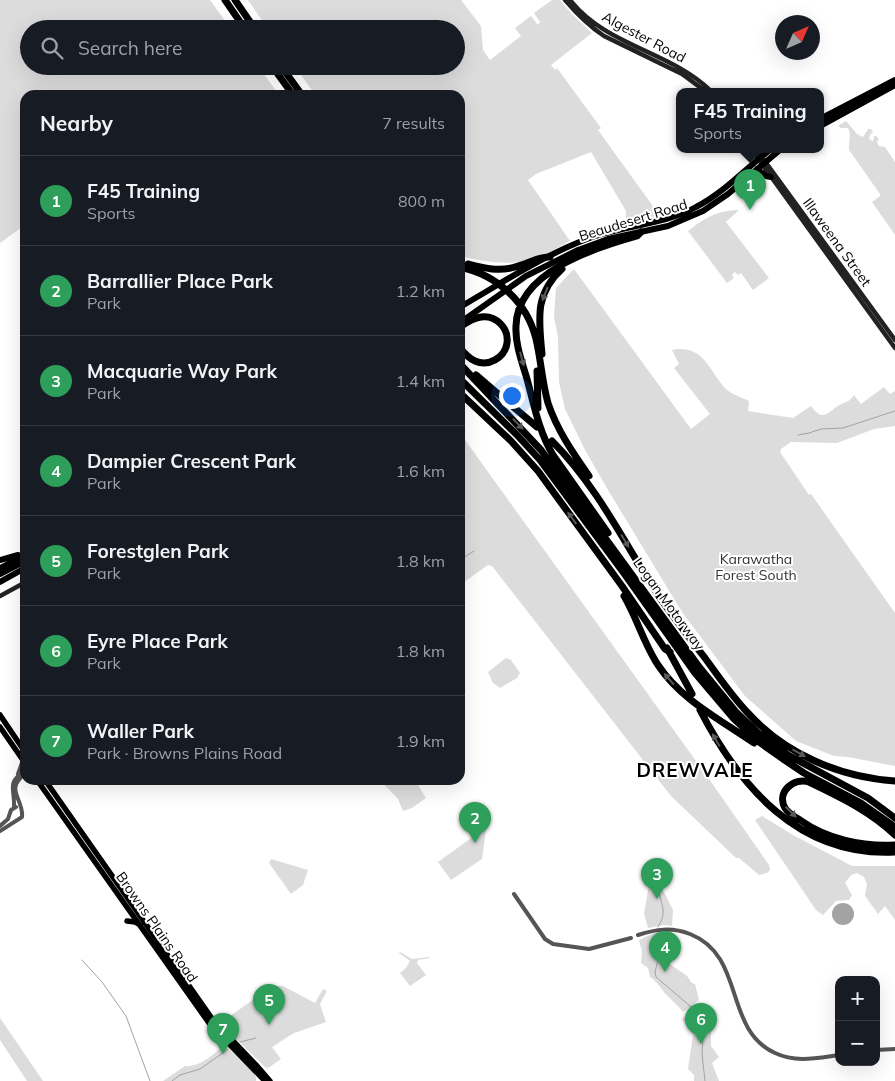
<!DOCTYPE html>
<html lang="en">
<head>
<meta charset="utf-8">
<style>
  :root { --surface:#171b24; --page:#242831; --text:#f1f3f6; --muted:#9ea1a6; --line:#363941; --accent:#b45309 }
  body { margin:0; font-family:Mulish,sans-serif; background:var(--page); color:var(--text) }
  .controls { position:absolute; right:15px; bottom:15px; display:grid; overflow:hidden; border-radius:10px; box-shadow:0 5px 20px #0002 }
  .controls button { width:45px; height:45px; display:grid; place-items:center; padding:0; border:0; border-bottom:1px solid var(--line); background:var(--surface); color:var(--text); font:25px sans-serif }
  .compass { position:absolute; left:775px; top:15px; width:45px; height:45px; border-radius:50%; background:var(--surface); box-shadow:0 5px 20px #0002; rotate:45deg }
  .you { position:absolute; left:511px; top:395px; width:18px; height:18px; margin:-12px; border:4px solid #fff; border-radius:50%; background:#1a73e8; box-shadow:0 0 0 8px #1a73e833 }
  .badge { display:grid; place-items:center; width:32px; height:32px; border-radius:50%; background:var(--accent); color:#fff; font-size:16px; font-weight:700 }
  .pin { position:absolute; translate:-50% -41px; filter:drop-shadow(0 1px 2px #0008) }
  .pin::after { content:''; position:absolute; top:26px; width:18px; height:15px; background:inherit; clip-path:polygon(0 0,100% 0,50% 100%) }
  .popup { position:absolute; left:676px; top:88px; width:148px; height:65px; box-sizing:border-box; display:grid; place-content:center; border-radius:10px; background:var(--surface); filter:drop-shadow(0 1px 4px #0005); font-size:16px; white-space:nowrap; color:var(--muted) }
  .popup b { font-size:19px; color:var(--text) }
  .popup::after { content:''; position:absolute; left:50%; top:100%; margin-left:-10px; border:10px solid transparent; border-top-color:var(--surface) }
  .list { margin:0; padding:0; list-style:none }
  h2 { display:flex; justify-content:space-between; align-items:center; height:65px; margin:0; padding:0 20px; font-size:21px }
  h2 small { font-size:16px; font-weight:400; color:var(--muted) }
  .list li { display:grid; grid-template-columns:32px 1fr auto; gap:15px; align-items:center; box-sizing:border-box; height:90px; padding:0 20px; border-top:1px solid var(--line) }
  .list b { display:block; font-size:19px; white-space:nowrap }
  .list p { margin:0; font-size:16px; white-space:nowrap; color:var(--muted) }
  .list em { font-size:16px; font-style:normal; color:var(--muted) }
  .icon { flex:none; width:28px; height:28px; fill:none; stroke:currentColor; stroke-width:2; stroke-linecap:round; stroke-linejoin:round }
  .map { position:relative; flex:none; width:895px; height:1081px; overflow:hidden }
  .search { position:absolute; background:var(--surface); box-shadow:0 5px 20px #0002; left:20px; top:20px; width:445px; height:55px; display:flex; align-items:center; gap:12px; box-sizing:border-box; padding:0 18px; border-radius:28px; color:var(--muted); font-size:19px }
  .panel { position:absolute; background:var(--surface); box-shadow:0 5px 20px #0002; left:20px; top:90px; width:445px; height:695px; border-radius:15px }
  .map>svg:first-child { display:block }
</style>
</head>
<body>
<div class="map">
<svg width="895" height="1081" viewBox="0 0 895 1081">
  <rect width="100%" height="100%" fill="#fff"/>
  <path fill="#dcdcdc" d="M0 0H210L231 29H29V66H258L279 95H25V225L0 243Z
    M248 0H461L481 26 483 50 490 60 521 36 515 28 531 16 538 25 540 22 534 13 552 0H560L570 12 592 33 551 65 555 70 557 68 601 128 598 130 660 216 631 220C625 219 626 216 626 211L591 152 536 174 528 180 570 241C558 247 546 255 534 259 508 266 486 262 460 256V95H315L295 66H456V29H268Z
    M846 121 857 134 863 137 868 129H871L873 132 870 135 869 139 873 141 874 136H876L879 139 877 142 879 146 885 147 895 162V235L872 202 880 196V194L849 150C848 142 852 136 848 128H841L838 126Z
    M739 210 726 222 769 278 753 290 741 273 738 275 735 272 732 275 734 278 727 283 688 231C706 217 716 211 739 210Z
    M574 269 691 429 710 414 674 368 679 364 672 350C703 344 708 369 725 388 730 394 741 397 749 401L748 411 793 418 811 406C824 424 828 411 841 404 847 402 850 401 854 395L861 404 884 387 890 394 895 391V426L874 429 837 443 791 442 781 449 780 452 809 495 811 494 895 613V766L848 757 834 756 796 741 745 696 682 612 608 490 585 450 565 409 559 382 558 338 554 316 556 288Z
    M460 433 709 779 769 865 770 870 767 873 759 875 739 858H736L671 796 492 566 488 565 460 585Z
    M506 658 511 660 520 673 517 678 500 688 493 683 488 672Z
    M380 780H415L426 798 412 808 403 811 398 799Z
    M762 816 793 835 852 866H895V920L885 906 878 914 865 896 867 884 864 877 857 873 851 875 845 883 852 895 849 900 836 901 823 915 816 910 755 820Z
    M485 828 486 830 482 859 451 880 438 862Z
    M271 859 308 870 303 885 291 894 269 863Z
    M649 885 662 888 673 910 672 926 664 925 648 928 644 913Z
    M662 932 667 962 687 976 692 983 695 984 699 1000 683 1012C677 1004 670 999 664 992 659 986 657 982 650 977L648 968 641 963 642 952 639 940 654 933Z
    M400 952 412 959 430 957V958L418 960 417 963 426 975 410 986 400 973 406 968 410 961 399 953Z
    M273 986H283L315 1003 323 989 327 991 320 1004 326 1022 294 1033 272 1047 281 1059 268 1068 265 1067 220 1023Z
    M699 1005 702 1006 711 1032V1046L719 1057 712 1063 719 1081H694V1075L688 1069 693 1035 682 1019Z
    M0 1018 43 1081H27L0 1040Z
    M225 1045 253 1072 256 1077V1081H163L185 1066C200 1068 214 1053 225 1045Z"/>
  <path fill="#a3a3a3" d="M832 914a11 11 0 1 1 22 0a11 11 0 1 1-22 0Z"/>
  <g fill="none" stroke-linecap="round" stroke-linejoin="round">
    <path stroke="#a3a3a3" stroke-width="1" d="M798 435 809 433 821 429 843 428 895 411
      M460 560 474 551
      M658 927C668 911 661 905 658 889
      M657 933 655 949 658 960 655 972 656 977 691 1007
      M82 960 102 982 126 1016 150 1081
      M693 1012 703 1037 702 1054 705 1081
      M240 1042 256 1038
      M172 1081 180 1075 200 1069 227 1050"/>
    <path stroke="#555" stroke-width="4" d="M18 774 23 760
      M14 807C15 788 6 784 25 770
      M0 826 8 819 11 810 16 807
      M0 831 22 817C24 799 4 790 25 774
      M514 894 545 939 553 944 589 949 631 938
      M638 935C656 929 672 927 690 934 746 956 723 1029 775 1053 796 1063 817 1058 839 1055
      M876 1050 895 1049"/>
    <path stroke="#222" stroke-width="4.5" d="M565 0C577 14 589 26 604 36L682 74 705 91
      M570 0C606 46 670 51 711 91
      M751 149 895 348
      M756 149 895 340
      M0 596 24 583"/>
    <path stroke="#000" stroke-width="5.5" d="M0 715 25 752
      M0 727 25 763
      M37 780 209 1023 265 1081
      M45 780 213 1020 257 1066 270 1081
      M127 921 135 922 140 925"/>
    <path stroke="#000" stroke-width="6" d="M820 119 895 80
      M820 126 895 85
      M757 169 766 176 771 177
      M460 307C500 284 544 255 587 239 623 225 662 226 696 207 725 192 746 168 771 149
      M461 322 526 276 578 250 608 239 668 226 703 211 728 194 781 149
      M0 560 18 555
      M0 568 25 556
      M0 574 25 561
      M0 582 25 568
      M24 583 25 582"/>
    <path stroke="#000" stroke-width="7" d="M225 0 245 29
      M235 0 255 29
      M272 66 293 95
      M281 66 302 95
      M468 264C484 268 499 272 515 267 527 265 538 256 550 257
      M460 267C497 275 527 302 536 339 541 360 542 382 548 403 557 430 573 453 589 476
      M460 327C467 322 473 318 481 317 496 315 509 328 507 343 505 358 488 367 475 361 468 358 464 353 460 348
      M542 354C539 320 534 294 562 269
      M460 364 541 450 700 668 736 712 758 733 788 755 868 798 895 818
      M537 371 538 408
      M476 375 537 427
      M460 379 517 435 540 460 623 572 695 673 734 719 759 742 783 759 804 773 861 803 895 827
      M460 393 511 441 538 471 622 586 665 649 670 652
      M552 441C592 481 618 530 647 578 664 606 685 632 705 658 718 676 731 695 747 712 785 754 839 777 895 781
      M608 533 553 455C539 432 534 405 527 379 522 362 515 344 516 326 517 272 594 248 637 236L641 232
      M624 596C637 618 644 644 658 665 681 700 721 720 754 743
      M667 648 692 694
      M700 710C740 787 799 857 895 852
      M895 835C870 811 840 797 809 782 794 777 776 792 785 808 788 813 795 817 800 820 827 839 862 847 895 845"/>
  </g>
  <defs><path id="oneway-solid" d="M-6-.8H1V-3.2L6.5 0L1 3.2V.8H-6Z" transform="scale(1.25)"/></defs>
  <g fill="#595959">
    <use href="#oneway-solid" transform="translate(545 294) rotate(112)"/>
    <use href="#oneway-solid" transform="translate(522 359) rotate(75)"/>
    <use href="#oneway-solid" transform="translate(518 424) rotate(46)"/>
    <use href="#oneway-solid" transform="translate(572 518) rotate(-126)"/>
    <use href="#oneway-solid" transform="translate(625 541) rotate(59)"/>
    <use href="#oneway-solid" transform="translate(669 679) rotate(-131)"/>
    <use href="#oneway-solid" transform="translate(716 740) rotate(-120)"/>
    <use href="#oneway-solid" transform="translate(799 753) rotate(29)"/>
    <use href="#oneway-solid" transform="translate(791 812) rotate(44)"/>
  </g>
  <g text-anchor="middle" stroke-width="4" stroke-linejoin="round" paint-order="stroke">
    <g font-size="14" fill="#000" stroke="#fff">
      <text transform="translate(644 37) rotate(28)" y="5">Algester Road</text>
      <text transform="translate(633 220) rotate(-17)" y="5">Beaudesert Road</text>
      <text transform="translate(837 242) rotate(54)" y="5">Illaweena Street</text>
      <text transform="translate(669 604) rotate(54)" y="5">Logan Motorway</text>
      <text transform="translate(157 927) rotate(55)" y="5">Browns Plains Road</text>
    </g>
    <g font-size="14" fill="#333" stroke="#fff">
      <text x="756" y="564">Karawatha<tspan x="756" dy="16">Forest South</tspan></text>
    </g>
    <g font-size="19" font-weight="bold" letter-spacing="1" fill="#000" stroke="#fff">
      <text x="695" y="777">DREWVALE</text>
    </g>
  </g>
</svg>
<div class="controls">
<button>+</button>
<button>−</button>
</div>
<svg class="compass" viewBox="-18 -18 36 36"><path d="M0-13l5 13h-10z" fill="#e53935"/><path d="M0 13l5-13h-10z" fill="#9ea1a6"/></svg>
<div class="you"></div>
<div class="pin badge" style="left:750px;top:210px;background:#2e9e5b">1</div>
<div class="popup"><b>F45 Training</b>Sports</div>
<div class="pin badge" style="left:475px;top:843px;background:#2e9e5b">2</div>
<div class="pin badge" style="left:657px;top:899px;background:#2e9e5b">3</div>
<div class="pin badge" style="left:665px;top:972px;background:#2e9e5b">4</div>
<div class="pin badge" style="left:269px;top:1025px;background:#2e9e5b">5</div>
<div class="pin badge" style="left:701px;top:1044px;background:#2e9e5b">6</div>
<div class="pin badge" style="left:223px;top:1054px;background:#2e9e5b">7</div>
<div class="search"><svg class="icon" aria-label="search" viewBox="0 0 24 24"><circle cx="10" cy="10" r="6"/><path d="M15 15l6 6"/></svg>Search here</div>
<section class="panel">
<h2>Nearby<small>7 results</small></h2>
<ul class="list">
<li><span class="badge" style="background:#2e9e5b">1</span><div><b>F45 Training</b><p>Sports</p></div><em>800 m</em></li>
<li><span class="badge" style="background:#2e9e5b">2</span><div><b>Barrallier Place Park</b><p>Park</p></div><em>1.2 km</em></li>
<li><span class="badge" style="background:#2e9e5b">3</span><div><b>Macquarie Way Park</b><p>Park</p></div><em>1.4 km</em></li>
<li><span class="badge" style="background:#2e9e5b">4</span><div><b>Dampier Crescent Park</b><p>Park</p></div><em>1.6 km</em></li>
<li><span class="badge" style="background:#2e9e5b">5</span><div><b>Forestglen Park</b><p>Park</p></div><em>1.8 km</em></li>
<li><span class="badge" style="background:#2e9e5b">6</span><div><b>Eyre Place Park</b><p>Park</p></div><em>1.8 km</em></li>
<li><span class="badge" style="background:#2e9e5b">7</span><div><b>Waller Park</b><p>Park · Browns Plains Road</p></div><em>1.9 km</em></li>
</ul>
</section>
</div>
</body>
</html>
